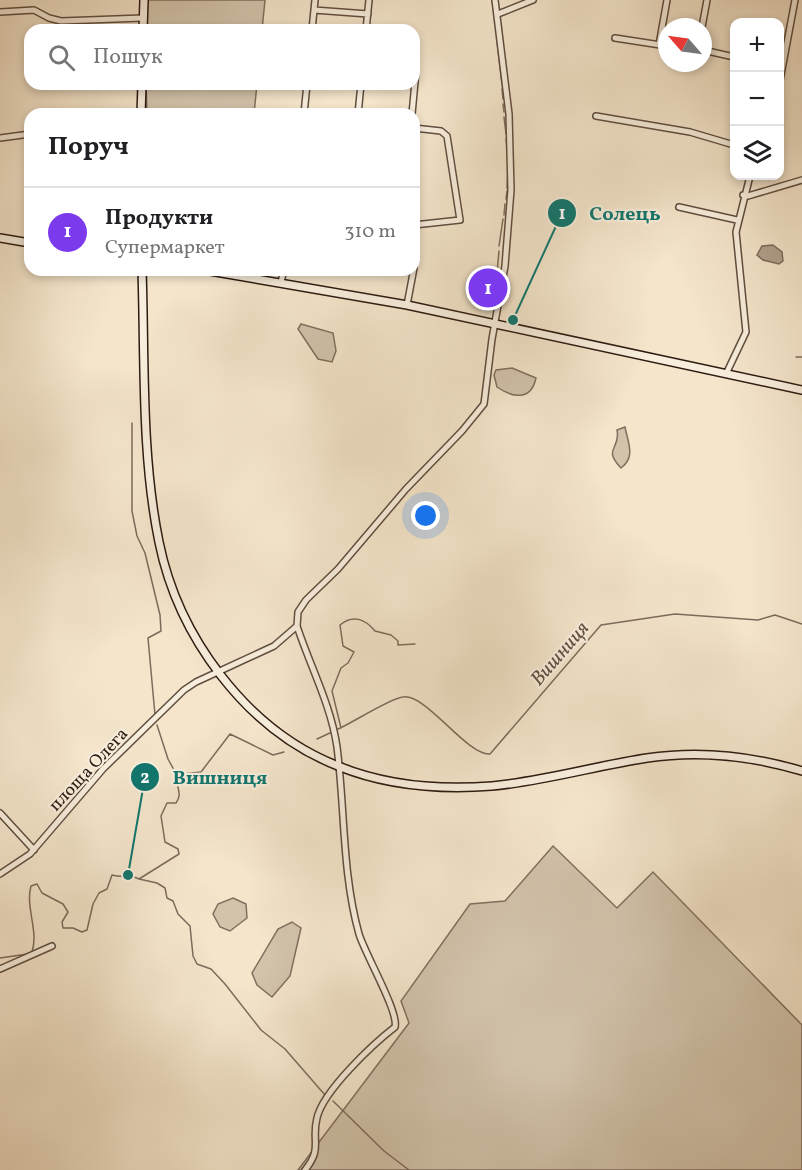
<!DOCTYPE html>
<html lang="uk">
<head>
<meta charset="utf-8">
<style>
  :root { --surface:#fff; --page:#f2f2f2; --text:#202124; --muted:#757577; --line:#e0e0e0; --accent:#7c3aed }
  body { margin:0; font-family:Vollkorn,serif; background:var(--page); color:var(--text) }
  .controls { position:absolute; right:18px; top:18px; display:grid; overflow:hidden; border-radius:12px; box-shadow:0 3px 9px #0003 }
  .controls button { width:54px; height:54px; display:grid; place-items:center; padding:0; border:0; border-bottom:2px solid var(--line); background:var(--surface); color:var(--text); font:30px sans-serif }
  .compass { position:absolute; left:658px; top:18px; width:54px; height:54px; border-radius:50%; background:var(--surface); box-shadow:0 3px 9px #0003; rotate:298deg }
  .you { position:absolute; left:426px; top:516px; width:21px; height:21px; margin:-15px; border:4px solid #fff; border-radius:50%; background:#1a73e8; box-shadow:0 0 0 9px #1a73e833 }
  .badge { display:grid; place-items:center; width:39px; height:39px; border-radius:50%; background:var(--accent); color:#fff; font-size:20px; font-weight:700 }
  .pin { position:absolute; translate:-50% -50%; border:3px solid #fff; box-shadow:0 2px 6px #0006 }
  .list { margin:0; padding:0; list-style:none }
  h2 { display:flex; justify-content:space-between; align-items:center; height:78px; margin:0; padding:0 24px; font-size:26px }
  h2 small { font-size:20px; font-weight:400; color:var(--muted) }
  .list li { display:grid; grid-template-columns:39px 1fr auto; gap:18px; align-items:center; box-sizing:border-box; height:90px; padding:0 24px; border-top:2px solid var(--line) }
  .list b { display:block; font-size:22px; white-space:nowrap }
  .list p { margin:0; font-size:20px; white-space:nowrap; color:var(--muted) }
  .list em { font-size:20px; font-style:normal; color:var(--muted) }
  .icon { flex:none; width:33px; height:33px; fill:none; stroke:currentColor; stroke-width:2; stroke-linecap:round; stroke-linejoin:round }
  .map { position:relative; flex:none; width:802px; height:1170px; overflow:hidden }
  .search { position:absolute; background:var(--surface); box-shadow:0 3px 9px #0003; left:24px; top:24px; width:396px; height:66px; display:flex; align-items:center; gap:15px; box-sizing:border-box; padding:0 21px; border-radius:18px; color:var(--muted); font-size:22px }
  .panel { position:absolute; background:var(--surface); box-shadow:0 3px 9px #0003; left:24px; top:108px; width:396px; height:168px; border-radius:18px }
  .map>svg:first-child { display:block }
</style>
</head>
<body>
<div class="map">
<svg width="802" height="1170" viewBox="0 0 802 1170">
  <rect width="100%" height="100%" fill="#f4e5cb"/>
  <filter id="stains"><feTurbulence type="fractalNoise" baseFrequency=".00333" numOctaves="4"/><feColorMatrix values="0 0 0 0 .2 0 0 0 0 .09 0 0 0 0 .02 0 0 0 .5 -.17"/></filter>
  <radialGradient id="worn" r=".72"><stop offset=".6" stop-color="#630" stop-opacity="0"/><stop offset="1" stop-color="#630" stop-opacity=".3"/></radialGradient>
  <path fill="#d2c3ab" stroke="#806f5e" stroke-width="1.5" d="M148 0H265L262 30H146Z
    M146 84H257L254 114H147Z
    M301 324 333 333 336 351 332 362 318 359 298 329Z
    M512 368 536 378C531 401 513 398 497 387L494 375 496 370Z
    M625 427C628 443 636 457 621 468 602 448 621 450 617 430Z
    M553 846 617 908 653 872 802 1025V1170H298L409 1023 401 1001 470 904 505 901Z
    M233 898 246 904 247 918 230 931 220 927 213 914 218 904Z
    M292 922 301 928 290 976 272 997 257 985 252 973 278 929Z"/>
  <path fill="#b1a08c" stroke="#7d6b5b" stroke-width="1.5" d="M773 245 782 252 783 261 779 264 763 260 757 255 762 246Z"/>
  <g fill="none" stroke-linecap="round" stroke-linejoin="round">
    <path stroke="#7d6b5b" stroke-width="1.5" d="M492 0 493 6
      M497 41 502 84
      M502 89 503 99
      M503 104 504 112
      M504 117 506 134
      M506 139 508 158
      M507 188 508 168
      M506 199 507 191
      M504 215 505 204
      M499 246 503 219
      M497 273 499 251
      M796 357H802
      M132 423V511L137 536 145 553 160 615 161 631 148 638 155 715
      M157 725 168 759 179 779
      M341 728 332 691 341 668 348 663 354 652 343 646 340 625C353 614 365 619 375 631L391 635 398 641V645L415 644
      M336 730C351 724 390 698 403 697 426 693 467 756 490 754L601 625 675 614 758 620 775 615 802 624
      M317 739 332 732
      M139 879 157 883 165 888 167 898 173 901 178 914 190 926 193 956 197 964 211 969 225 984 261 1030 285 1049 325 1095
      M32 952C39 931 25 907 31 886L37 884 42 893 63 904 68 912 62 922 63 928H73L82 932 87 930 93 904 99 893 107 889 112 875C122 878 130 874 139 879L179 854 178 849 165 842 161 816 167 803H176C181 796 179 792 177 783L182 774 201 772 230 734 273 755 284 752
      M0 958 28 954
      M333 1101 384 1151 409 1170"/>
    <defs>
      <path id="street" d="M314 10 368 14
        M0 12 34 10 49 18 61 21 143 18
        M498 14 533 0
        M702 27 707 0
        M312 30 315 0
        M366 30 369 0
        M615 38 667 46
        M659 45 667 0
        M703 50 734 57
        M780 80 795 0
        M304 114 307 84
        M358 114 361 84
        M412 114 416 71
        M596 116 690 132 734 145
        M414 128 441 131 447 136 460 220 414 225
        M0 138 30 134
        M743 195 748 196 802 180
        M679 207 737 220
        M281 282 284 270
        M407 305 414 268
        M726 374 746 332 736 232 750 176
        M0 813 34 850
        M0 874 30 854 103 769 184 690 196 682 274 646 297 626
        M0 969 52 946
        M305 1170C323 1148 311 1141 317 1118 323 1091 373 1044 395 1027 399 1012 365 954 359 934 342 873 345 809 337 747 331 705 310 666 297 626L298 612 306 600 338 569 406 489 462 431 484 404 492 339 505 266 511 190 509 114 495 0"/>
      <path id="secondary" d="M143 30 144 0
        M141 114 142 84
        M0 238 30 243
        M142 270C145 360 141 454 159 542 178 636 246 730 338 766 387 786 440 790 492 786 545 781 595 766 647 758 699 750 752 756 802 771
        M204 270 407 305 802 390"/>
    </defs>
    <use href="#street" stroke="#604e40" stroke-width="8"/>
    <use href="#secondary" stroke="#2e1b11" stroke-width="10"/>
    <use href="#street" stroke="#f8eedd" stroke-width="5"/>
    <use href="#secondary" stroke="#f8eedd" stroke-width="7"/>
  </g>
  <g text-anchor="middle" stroke-width="4.5" stroke-linejoin="round" paint-order="stroke">
    <g font-size="18" fill="#2e1b11" stroke="#f8eedd">
      <text transform="translate(88 769) rotate(-47)" y="6">площа Олега</text>
    </g>
    <g font-size="20" font-style="italic" fill="#625042" stroke="#f8eedd">
      <text transform="translate(559 653) rotate(-49)" y="7">Вишниця</text>
    </g>
  </g>
  <path fill="none" stroke="#0f766e" stroke-width="2" d="M513 320L562 213M128 875L145 777"/>
  <g fill="#0f766e" stroke="#f8eedd" stroke-width="2">
    <circle cx="513" cy="320" r="6"/>
    <circle cx="128" cy="875" r="6"/>
    <circle cx="562" cy="213" r="15"/>
    <circle cx="145" cy="777" r="15"/>
  </g>
  <g font-size="18" text-anchor="middle" font-weight="bold" fill="#fff">
    <text x="562" y="219">1</text>
    <text x="145" y="783">2</text>
  </g>
  <g font-size="20" text-anchor="middle" font-weight="bold" fill="#0f766e" stroke="#f8eedd" stroke-width="4.5" stroke-linejoin="round" paint-order="stroke">
    <text x="625" y="220">Солець</text>
    <text x="220" y="784">Вишниця</text>
  </g>
  <rect width="100%" height="100%" filter="url(#stains)"/>
  <rect width="100%" height="100%" fill="url(#worn)"/>
</svg>
<div class="controls">
<button>+</button>
<button>−</button>
<button><svg class="icon" aria-label="layers" viewBox="0 0 24 24"><path d="M12 4l9 5-9 5-9-5zM3 14l9 5 9-5"/></svg></button>
</div>
<svg class="compass" viewBox="-18 -18 36 36"><path d="M0-13l5 13h-10z" fill="#e53935"/><path d="M0 13l5-13h-10z" fill="#757577"/></svg>
<div class="you"></div>
<div class="pin badge" style="left:488px;top:288px">1</div>
<div class="search"><svg class="icon" aria-label="search" viewBox="0 0 24 24"><circle cx="10" cy="10" r="6"/><path d="M15 15l6 6"/></svg>Пошук</div>
<section class="panel">
<h2>Поруч<small></small></h2>
<ul class="list">
<li><span class="badge">1</span><div><b>Продукти</b><p>Супермаркет</p></div><em>310 m</em></li>
</ul>
</section>
</div>
</body>
</html>
